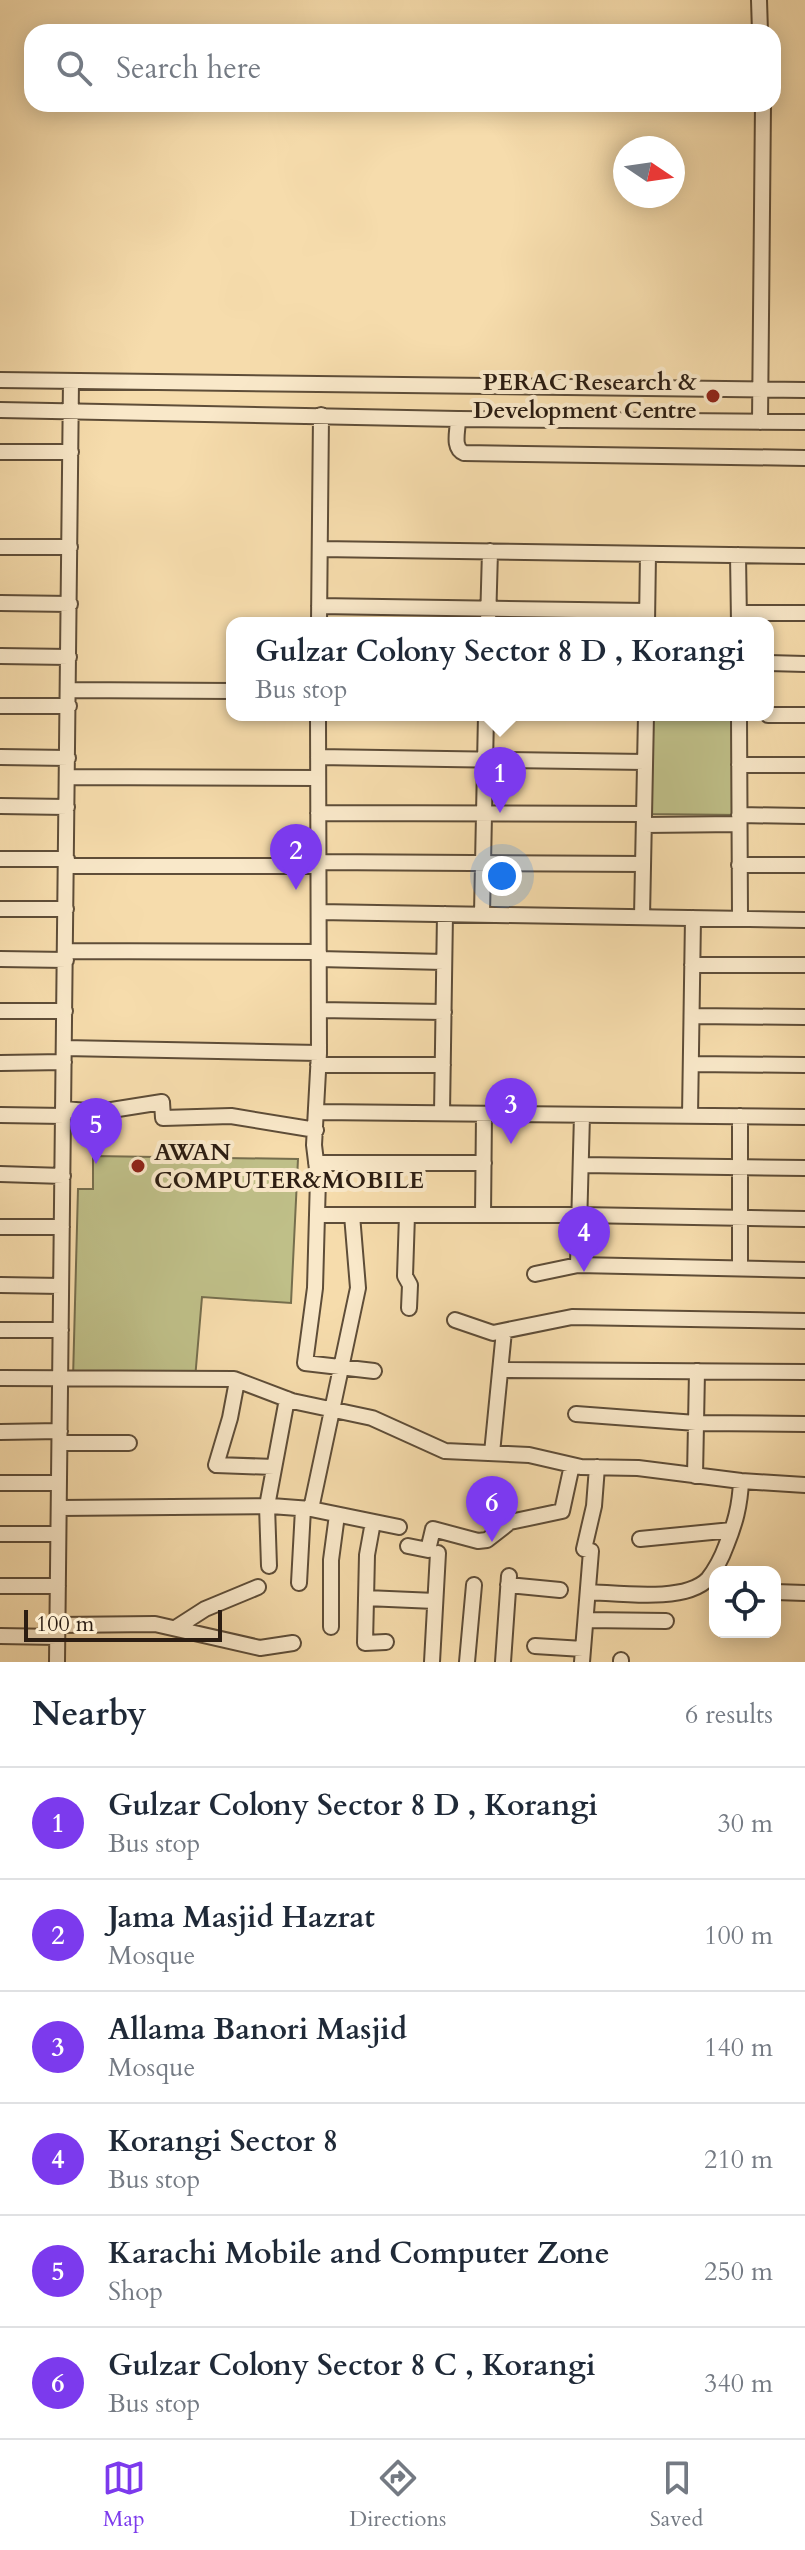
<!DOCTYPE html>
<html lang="en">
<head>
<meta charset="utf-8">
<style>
  :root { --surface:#fff; --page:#f2f2f3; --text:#1f2937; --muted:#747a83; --line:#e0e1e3; --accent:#7c3aed }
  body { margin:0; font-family:Cardo,serif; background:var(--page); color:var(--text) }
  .controls { position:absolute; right:24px; bottom:24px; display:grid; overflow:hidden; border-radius:16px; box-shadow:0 4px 20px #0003 }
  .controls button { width:72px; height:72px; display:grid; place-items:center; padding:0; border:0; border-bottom:2px solid var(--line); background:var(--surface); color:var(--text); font:40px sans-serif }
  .compass { position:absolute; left:613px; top:136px; width:72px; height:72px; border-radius:50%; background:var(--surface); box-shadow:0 4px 20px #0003; rotate:103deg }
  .scale { position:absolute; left:24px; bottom:20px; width:198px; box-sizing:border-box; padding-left:8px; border:4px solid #2c1d12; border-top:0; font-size:22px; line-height:28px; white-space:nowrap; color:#2c1d12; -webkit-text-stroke:6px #f9e8c9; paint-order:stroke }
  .you { position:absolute; left:502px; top:876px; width:28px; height:28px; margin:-20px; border:6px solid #fff; border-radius:50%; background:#1a73e8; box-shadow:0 0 0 12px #1a73e833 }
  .badge { display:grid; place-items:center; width:52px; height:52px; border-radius:50%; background:var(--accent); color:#fff; font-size:26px; font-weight:700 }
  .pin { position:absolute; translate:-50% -66px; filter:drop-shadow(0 2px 4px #0008) }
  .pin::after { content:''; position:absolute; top:42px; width:28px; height:24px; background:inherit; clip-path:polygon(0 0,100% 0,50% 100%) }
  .popup { position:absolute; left:226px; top:617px; width:548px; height:104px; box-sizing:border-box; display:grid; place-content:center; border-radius:16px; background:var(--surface); filter:drop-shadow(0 2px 6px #0005); font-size:26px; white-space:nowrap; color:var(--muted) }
  .popup b { font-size:30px; color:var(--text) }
  .popup::after { content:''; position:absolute; left:50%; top:100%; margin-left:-16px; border:16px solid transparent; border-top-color:var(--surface) }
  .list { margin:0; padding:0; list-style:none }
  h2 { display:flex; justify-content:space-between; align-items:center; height:104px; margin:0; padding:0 32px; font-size:34px }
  h2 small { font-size:26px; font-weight:400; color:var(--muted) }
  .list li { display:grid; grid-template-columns:52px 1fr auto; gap:24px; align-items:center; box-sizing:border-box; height:112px; padding:0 32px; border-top:2px solid var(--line) }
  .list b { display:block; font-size:30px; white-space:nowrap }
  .list p { margin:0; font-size:26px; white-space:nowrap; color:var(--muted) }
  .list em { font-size:26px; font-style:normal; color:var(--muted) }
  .icon { flex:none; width:44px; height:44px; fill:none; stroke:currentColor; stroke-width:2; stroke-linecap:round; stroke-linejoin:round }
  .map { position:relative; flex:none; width:805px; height:1662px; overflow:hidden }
  .search { position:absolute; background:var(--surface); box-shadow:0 4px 20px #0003; left:24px; right:24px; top:24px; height:88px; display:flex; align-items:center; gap:20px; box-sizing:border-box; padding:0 28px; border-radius:24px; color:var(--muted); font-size:30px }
  .sheet { height:776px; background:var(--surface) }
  nav { display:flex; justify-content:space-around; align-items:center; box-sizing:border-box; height:112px; border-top:2px solid var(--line); background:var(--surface); font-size:22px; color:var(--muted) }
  nav a { display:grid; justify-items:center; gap:4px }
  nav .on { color:var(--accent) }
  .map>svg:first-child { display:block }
</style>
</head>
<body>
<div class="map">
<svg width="805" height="1662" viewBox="0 0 805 1662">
  <rect width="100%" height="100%" fill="#f6dcac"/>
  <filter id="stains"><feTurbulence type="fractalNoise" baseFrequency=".0025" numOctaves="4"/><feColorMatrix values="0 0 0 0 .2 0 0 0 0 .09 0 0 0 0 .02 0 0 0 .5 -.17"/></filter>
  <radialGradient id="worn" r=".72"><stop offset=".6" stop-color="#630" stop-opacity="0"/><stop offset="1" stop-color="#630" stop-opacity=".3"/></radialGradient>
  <path fill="#bfbf88" stroke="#766e4d" stroke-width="2" d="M646 715H739V815L644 814Z
    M93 1156 298 1159 291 1303 202 1297 195 1379H73L78 1189H93Z"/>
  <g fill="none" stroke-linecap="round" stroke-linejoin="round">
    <defs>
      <path id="minor" d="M759 0 760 32
        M0 380 805 390
        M0 410 458 419 805 422
        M458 419C458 431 452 448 464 453L805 458
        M760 422 763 104
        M0 452H71
        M0 547H70
        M320 549 805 556
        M738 555 739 623
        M0 603 70 604
        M319 606 647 611
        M739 613H805
        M319 623 321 415
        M488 623 490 551
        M647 623 648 554
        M0 656 69 657
        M768 663 805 664
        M69 690 232 691
        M0 706H69
        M318 715 319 1053 314 1145 318 1178 315 1288 305 1363 374 1371
        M739 715 740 917
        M768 715H805
        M0 757 68 758
        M318 757 645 762
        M739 765H805
        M68 777 318 778
        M0 806 67 807
        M318 813 644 814
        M739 815 805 816
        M644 825 739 824
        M0 859H67
        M319 862 643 864
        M739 865H805
        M67 866H318
        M0 909H66
        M319 912 805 920
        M482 914 486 715
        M642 917 646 715
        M66 951 319 952
        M0 959 66 960
        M319 959 444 962
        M692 965H805
        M319 1010 444 1012
        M0 1011H65
        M692 1016 805 1017
        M64 1048 319 1053
        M0 1063 64 1062
        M691 1064 805 1065
        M318 1065H443
        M64 1109 99 1112 162 1102 163 1118 231 1116 316 1130
        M318 1112 805 1117
        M442 1113 445 914
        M0 1115 64 1116
        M690 1116 693 918
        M740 1116V1268
        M316 1163H484
        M581 1165 805 1168
        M0 1174 63 1176
        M317 1215H580L805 1219
        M407 1215 405 1276 410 1285 409 1308
        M483 1215 484 1114
        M0 1227H62
        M578 1265 582 1115
        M535 1274 578 1265 805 1270
        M0 1285 61 1286
        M455 1320 493 1333 572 1317 805 1321
        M0 1330H61
        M500 1370 805 1372
        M0 1378 234 1379 292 1401 372 1418 445 1451 529 1455 581 1467 638 1468 741 1481 805 1485
        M237 1381 230 1418 216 1465 274 1467
        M576 1414 696 1423 805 1424
        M0 1432 60 1431
        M60 1443H129
        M492 1453 504 1331
        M695 1476 697 1371
        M0 1483H59
        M59 1508 271 1506 311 1509 399 1527
        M311 1509 358 1288 352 1215
        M373 1522 367 1555 365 1643 386 1642
        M0 1534H58
        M640 1539 732 1530
        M408 1546 428 1550 433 1529 478 1541 487 1540 510 1522 562 1511 572 1465
        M269 1566 267 1506 287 1399
        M299 1583 303 1509
        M508 1585 560 1590
        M0 1586H58
        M588 1592C618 1593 685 1603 708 1579 715 1570 722 1557 726 1546 735 1524 740 1506 741 1481
        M775 1592 805 1593
        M366 1598 435 1601
        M586 1620 666 1621
        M57 1625 155 1624 260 1648 293 1643
        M177 1627 205 1609 258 1587
        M331 1627V1560L337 1515
        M0 1636 57 1637
        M535 1646 583 1649
        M57 1662 71 381
        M432 1662 438 1553
        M467 1662 474 1585
        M503 1662 509 1576
        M582 1662 591 1551 584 1549 594 1506 597 1467
        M621 1662V1660"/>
    </defs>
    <use href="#minor" stroke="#5e4d38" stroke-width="18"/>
    <use href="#minor" stroke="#f9e8c9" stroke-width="14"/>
  </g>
  <g fill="#8f2418" stroke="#f9e8c9" stroke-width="3">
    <circle cx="713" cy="396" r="8"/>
    <circle cx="138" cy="1166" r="8"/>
  </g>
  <g text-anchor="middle" stroke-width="8" stroke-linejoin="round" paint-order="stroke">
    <g font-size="24" font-weight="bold" fill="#2c1d12" stroke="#f9e8c9" text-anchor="end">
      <text x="697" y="390">PERAC Research &amp;<tspan x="697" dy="28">Development Centre</tspan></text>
      <text x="154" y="1160" text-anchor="start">AWAN<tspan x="154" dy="28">COMPUTER&amp;MOBILE</tspan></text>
    </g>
  </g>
  <rect width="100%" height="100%" filter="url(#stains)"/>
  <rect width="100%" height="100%" fill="url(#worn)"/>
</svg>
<div class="controls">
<button><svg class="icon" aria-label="locate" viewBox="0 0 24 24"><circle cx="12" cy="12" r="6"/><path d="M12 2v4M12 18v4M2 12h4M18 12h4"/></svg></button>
</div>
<svg class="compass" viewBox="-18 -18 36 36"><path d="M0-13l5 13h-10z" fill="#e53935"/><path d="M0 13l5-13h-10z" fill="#747a83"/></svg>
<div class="scale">100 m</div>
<div class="you"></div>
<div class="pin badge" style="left:500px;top:813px">1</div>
<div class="popup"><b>Gulzar Colony Sector 8 D , Korangi</b>Bus stop</div>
<div class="pin badge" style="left:296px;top:890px">2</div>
<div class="pin badge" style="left:511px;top:1144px">3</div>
<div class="pin badge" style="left:584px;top:1272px">4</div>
<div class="pin badge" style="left:96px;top:1164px">5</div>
<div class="pin badge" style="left:492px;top:1542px">6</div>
<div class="search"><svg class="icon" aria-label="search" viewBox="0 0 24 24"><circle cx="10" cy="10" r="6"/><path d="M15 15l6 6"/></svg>Search here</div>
</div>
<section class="sheet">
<h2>Nearby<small>6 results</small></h2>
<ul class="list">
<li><span class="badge">1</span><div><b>Gulzar Colony Sector 8 D , Korangi</b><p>Bus stop</p></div><em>30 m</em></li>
<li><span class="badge">2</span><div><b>Jama Masjid Hazrat</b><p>Mosque</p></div><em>100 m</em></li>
<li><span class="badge">3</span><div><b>Allama Banori Masjid</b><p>Mosque</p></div><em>140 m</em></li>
<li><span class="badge">4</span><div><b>Korangi Sector 8</b><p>Bus stop</p></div><em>210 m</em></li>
<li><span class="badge">5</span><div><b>Karachi Mobile and Computer Zone</b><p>Shop</p></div><em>250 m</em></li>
<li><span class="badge">6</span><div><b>Gulzar Colony Sector 8 C , Korangi</b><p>Bus stop</p></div><em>340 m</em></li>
</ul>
</section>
<nav>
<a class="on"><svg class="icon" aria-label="map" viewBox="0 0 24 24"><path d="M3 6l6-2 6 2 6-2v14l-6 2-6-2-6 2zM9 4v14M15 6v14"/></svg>Map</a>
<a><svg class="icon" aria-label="directions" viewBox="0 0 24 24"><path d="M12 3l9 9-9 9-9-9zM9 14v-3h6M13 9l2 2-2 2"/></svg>Directions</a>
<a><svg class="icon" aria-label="saved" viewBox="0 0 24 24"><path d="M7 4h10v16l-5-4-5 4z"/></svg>Saved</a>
</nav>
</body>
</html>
